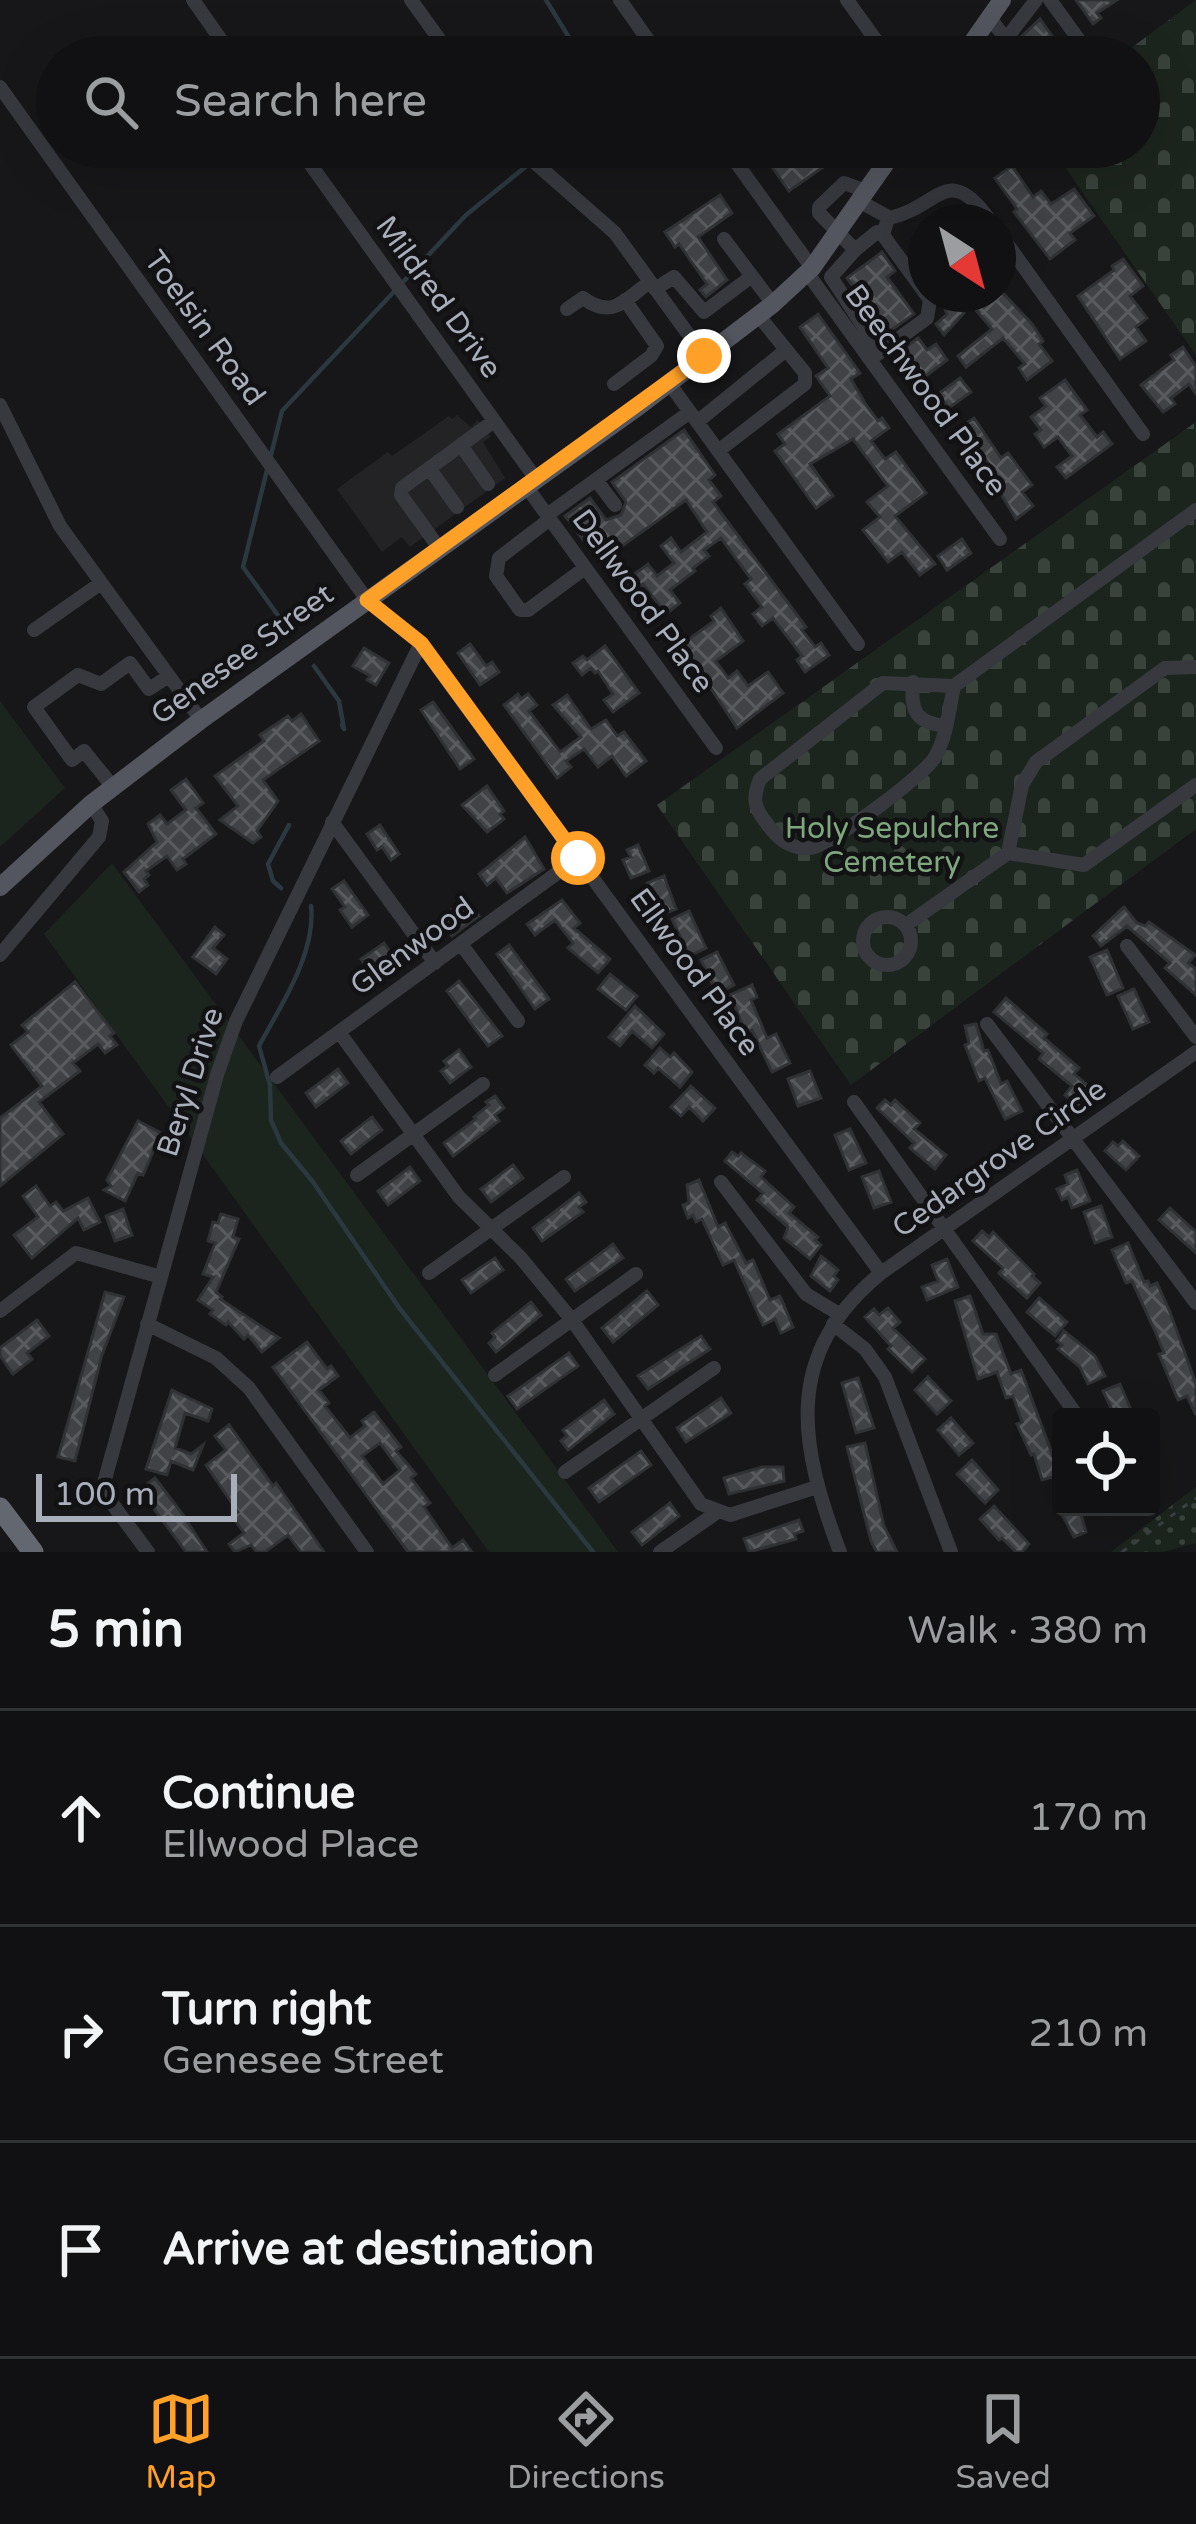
<!DOCTYPE html>
<html lang="en">
<head>
<meta charset="utf-8">
<style>
  :root { --surface:#111113; --page:#1e1f21; --text:#f1f3f6; --muted:#9c9da0; --line:#303133; --accent:#ffa129 }
  body { margin:0; font-family:"Varela Round",sans-serif; background:var(--page); color:var(--text) }
  .controls { position:absolute; right:36px; bottom:36px; display:grid; overflow:hidden; border-radius:12px; box-shadow:0 12px 48px #0002 }
  .controls button { width:108px; height:108px; display:grid; place-items:center; padding:0; border:0; border-bottom:3px solid var(--line); background:var(--surface); color:var(--text); font:60px sans-serif }
  .compass { position:absolute; left:908px; top:204px; width:108px; height:108px; border-radius:50%; background:var(--surface); box-shadow:0 12px 48px #0002; rotate:144deg }
  .scale { position:absolute; left:36px; bottom:30px; width:201px; box-sizing:border-box; padding-left:12px; border:6px solid #a8afba; border-top:0; font-size:33px; line-height:42px; white-space:nowrap; color:#a8afba; -webkit-text-stroke:9px #121214; paint-order:stroke }
  .stop { position:absolute; width:36px; height:36px; margin:-27px; border:9px solid #ffa129; border-radius:50%; background:#fff }
  .stop.end { background:#ffa129; border-color:#fff; box-shadow:0 3px 12px #0008 }
  .list { margin:0; padding:0; list-style:none }
  h2 { display:flex; justify-content:space-between; align-items:center; height:156px; margin:0; padding:0 48px; font-size:51px }
  h2 small { font-size:39px; font-weight:400; color:var(--muted) }
  .list li { display:grid; grid-template-columns:78px 1fr auto; gap:36px; align-items:center; box-sizing:border-box; height:216px; padding:0 48px; border-top:3px solid var(--line) }
  .list b { display:block; font-size:45px; white-space:nowrap }
  .list p { margin:0; font-size:39px; white-space:nowrap; color:var(--muted) }
  .list em { font-size:39px; font-style:normal; color:var(--muted) }
  .icon { flex:none; width:66px; height:66px; fill:none; stroke:currentColor; stroke-width:2; stroke-linecap:round; stroke-linejoin:round }
  .map { position:relative; flex:none; width:1196px; height:1552px; overflow:hidden }
  .search { position:absolute; background:var(--surface); box-shadow:0 12px 48px #0002; left:36px; right:36px; top:36px; height:132px; display:flex; align-items:center; gap:30px; box-sizing:border-box; padding:0 42px; border-radius:66px; color:var(--muted); font-size:45px }
  .sheet { height:804px; background:var(--surface) }
  nav { display:flex; justify-content:space-around; align-items:center; box-sizing:border-box; height:168px; border-top:3px solid var(--line); background:var(--surface); font-size:33px; color:var(--muted) }
  nav a { display:grid; justify-items:center; gap:6px }
  nav .on { color:var(--accent) }
  .map>svg:first-child { display:block }
</style>
</head>
<body>
<div class="map">
<svg width="1196" height="1552" viewBox="0 0 1196 1552">
  <defs>
    <pattern id="cemetery-stones" width="16" height="16" patternUnits="userSpaceOnUse" patternTransform="scale(3)"><rect width="16" height="16" fill="#1c251d"/><path d="M2 7V4a2 2 0 0 1 4 0v3zM10 15v-3a2 2 0 0 1 4 0v3z" fill="#3a423c"/></pattern>
    <pattern id="park-dots" width="8" height="8" patternUnits="userSpaceOnUse" patternTransform="scale(3)"><rect width="8" height="8" fill="#1c251d"/><path d="M2 2h.1M6 6h.1" fill="none" stroke="#3a423c" stroke-width="1.8" stroke-linecap="round"/></pattern>
    <pattern id="building-cross-hatch" width="8" height="8" patternUnits="userSpaceOnUse" patternTransform="scale(3)"><rect width="8" height="8" fill="#414246"/><path d="M0 0l8 8M0 8l8-8" fill="none" stroke="#5a5b5f"/></pattern>
  </defs>
  <rect width="100%" height="100%" fill="#171719"/>
  <path fill="#232326" d="M457 415 471 427 478 420 491 437 483 442 505 478 410 547 402 537 382 552 337 489 388 452 392 456 449 416 452 419Z"/>
  <path fill="#1c251d" d="M0 701 65 788 0 847Z
    M112 863 618 1552H489L44 934Z"/>
  <path fill="url(#cemetery-stones)" d="M1196 0V355L1051 147H1139V57H1119Z
    M1196 422V829L851 1085 657 805Z"/>
  <path fill="url(#park-dots)" d="M1196 1487V1543L1163 1552H1111Z"/>
  <g fill="none" stroke-linecap="round" stroke-linejoin="round">
    <path stroke="#2b383f" stroke-width="4.5" d="M546 0 581 57
      M270 459 282 411 466 215 550 147
      M267 470 243 567 290 632
      M314 666 339 701 344 729 342 725
      M281 888 273 881 268 864 289 825
      M311 906C316 954 281 1005 259 1046L270 1085 271 1120 281 1143 313 1182 400 1309 593 1552"/>
  </g>
  <path fill="url(#building-cross-hatch)" stroke="#303135" stroke-width="3" fill-rule="evenodd" d="M1076 0H1117L1097 13 1101 18 1093 24Z
    M1040 19 1067 57H1037L1022 36Z
    M770 147H852L789 191 762 153Z
    M1012 166 1033 197 1041 191 1051 204 1074 189 1094 216 1070 233 1075 240 1050 259 1014 212 1017 209 995 178Z
    M720 195 732 213 698 237 727 280 706 297 700 290 707 284 679 244 675 247 665 232Z
    M882 252 895 271 887 277 914 314 887 333 847 278Z
    M1123 259 1143 286 1130 296 1147 318 1136 327 1146 341 1120 359 1078 296 1114 270 1112 266Z
    M939 294H949L964 313 944 335 936 324 947 314Z
    M979 294H1004L1032 324 1043 341 1039 344 1052 361 1027 380 1019 368 1025 364 1003 338 966 367 958 356 992 329 969 302Z
    M818 314 860 373 851 379 866 405 878 421 882 418 889 428 871 441 885 459 896 452 926 493 895 516 935 564 920 575 902 552 888 562 863 530 880 517 867 502 888 486 853 439 810 464 833 496 816 508 775 451 785 444 778 434 830 396 816 376 828 368 800 327Z
    M918 338 927 350 936 344 947 360 922 379 902 350Z
    M1183 347 1196 367V394L1189 384 1171 398 1175 404 1163 412 1141 385 1174 360 1171 355Z
    M960 378 971 392 949 408 938 394Z
    M1065 380 1087 410 1080 415 1097 437 1103 432 1112 444 1066 478 1057 467 1072 456 1058 437 1044 447 1035 434 1041 430 1031 417 1046 406 1040 398Z
    M974 418 1001 458 1008 453 1032 485 1022 492 1033 506 1016 519 986 469 990 466 974 443 969 446 961 435 966 432 962 426Z
    M684 430 715 475 709 480 721 496 713 502 806 627 802 630 815 647 821 643 829 655 805 672 797 660 802 656 773 618 762 626 753 614 762 607 745 584 751 579 721 538 704 550 709 556 693 568 695 571 670 590 680 603 666 614 643 584 633 592 625 581 648 564 657 576 674 563 661 546 671 538 681 552 707 532 686 500 600 562 565 516 590 498 606 520 621 515 626 502 612 482Z
    M962 539 971 553 947 570 938 556Z
    M721 608 743 641 716 661 728 678 737 671 748 686 768 672 783 693 737 728 689 655 686 658 678 647 714 621 711 616Z
    M470 644 486 666 492 662 499 672 480 685 458 653Z
    M605 646 639 693 613 712 604 700 613 694 598 671 595 673 591 668 582 675 573 663 583 656 587 660Z
    M364 648 389 663 376 685 367 680 370 676 353 666Z
    M518 694 521 699 528 694 537 705 529 711 560 752 581 737 553 705 567 695 591 729 606 720 617 736 624 732 646 761 626 776 612 756 598 767 584 749 566 761 571 767 557 778 504 705Z
    M433 702 474 759 460 769 421 710Z
    M301 714 319 741 263 780 278 801 257 831 261 837 253 843 220 820 238 806 215 776 264 741 260 735 288 716 292 721Z
    M186 779 203 803 196 808 216 834 183 859 186 864 177 870 167 856 146 871 149 875 144 879 148 885 139 892 124 872 157 842 148 824 160 815 167 824 186 810 171 790Z
    M487 786 504 811 500 814 504 819 487 832 462 805Z
    M380 825 399 854 391 860 382 847 377 850 367 834Z
    M525 837 544 869 507 893 496 878 487 885 479 874Z
    M638 845 649 871 631 878 623 860 631 857 627 850Z
    M664 876 676 909 659 916 647 883Z
    M344 881 368 915 352 927 340 910 345 907 332 889Z
    M562 900 580 923 574 928 610 959 598 973 568 948 573 943 555 920 535 935 527 924Z
    M460 903 464 908 470 904 479 916 452 936 439 919Z
    M1124 907 1137 923 1145 926 1149 922 1195 955 1188 963 1196 969V995L1165 968 1170 963 1127 926 1101 946 1093 936Z
    M689 911 706 948 689 956 672 919Z
    M215 927 224 935 213 948 227 959 216 974 193 957Z
    M384 943 397 962 375 978 361 959Z
    M509 945 549 999 535 1009 497 954Z
    M1107 950 1123 988 1107 995 1090 957Z
    M717 952 734 985 717 994 701 960Z
    M610 974 637 996 626 1010 598 989Z
    M459 981 502 1036 488 1046 447 991Z
    M75 982 114 1033 110 1036 117 1045 105 1053 98 1044 73 1063 80 1071 39 1102 63 1134 0 1186V1118L42 1086 11 1045 28 1032 22 1025Z
    M752 985 757 997 751 1000 767 1038 776 1034 790 1063 772 1072 752 1030 746 1033 730 995Z
    M1134 989 1149 1022 1133 1029 1118 996Z
    M1006 998 1047 1034 1044 1038 1079 1068 1074 1074 1098 1094 1090 1105 1084 1101 1079 1107 1065 1095 1072 1086 1039 1059 1043 1053 994 1012Z
    M635 1006 664 1034 652 1048 632 1031 620 1046 609 1037Z
    M976 1024 984 1051 988 1050 1001 1084 1007 1081 1022 1111 1005 1119 985 1078 979 1081 965 1045 969 1043 965 1026Z
    M660 1048 670 1057 674 1053 692 1072 680 1087 658 1068 654 1073 645 1065Z
    M459 1050 471 1067 450 1083 441 1071 448 1066 444 1061Z
    M338 1069 348 1083 316 1107 306 1093Z
    M810 1071 821 1098 798 1106 788 1079Z
    M691 1086 715 1108 703 1121 689 1107 681 1116 671 1107Z
    M495 1096 504 1108 495 1115 499 1121 453 1156 444 1143 476 1119 474 1117 489 1105 486 1102Z
    M885 1100 891 1105 895 1100 920 1123 914 1129 946 1155 935 1169 910 1148 914 1143 877 1108Z
    M372 1117 382 1130 351 1154 341 1141Z
    M138 1121 161 1133 143 1175 138 1173 125 1201 104 1190 111 1186 107 1180Z
    M850 1129 866 1163 849 1170 835 1135Z
    M1123 1141 1139 1156 1126 1170 1105 1151 1113 1142 1118 1146Z
    M732 1152 738 1156 741 1153 765 1171 761 1177 794 1207 789 1213 818 1237 815 1240 821 1245 810 1259 784 1238 788 1227 757 1200 763 1193 725 1161Z
    M513 1165 523 1178 491 1202 481 1189Z
    M410 1167 420 1181 388 1205 378 1191Z
    M1077 1170 1090 1201 1072 1208 1068 1197 1062 1200 1057 1189 1068 1184 1065 1175Z
    M879 1171 891 1202 874 1208 862 1177Z
    M699 1180 718 1227 725 1223 746 1263 753 1260 770 1300 780 1296 793 1327 781 1333 775 1319 763 1325 734 1260 723 1265 702 1219 696 1222 693 1215 688 1218 683 1205 689 1203 687 1185Z
    M36 1186 50 1206 56 1202 63 1211 88 1198 100 1222 84 1230 78 1218 32 1258 14 1235 38 1217 23 1196Z
    M579 1193 586 1202 579 1207 583 1212 542 1241 533 1228Z
    M1101 1206 1112 1237 1095 1243 1084 1212Z
    M1170 1208 1196 1232V1253L1159 1220Z
    M123 1209 132 1235 115 1241 106 1216Z
    M221 1214 238 1219 233 1237 239 1239 216 1292 222 1297 220 1299 279 1338 262 1352 248 1335 244 1339 228 1322 226 1325 210 1314 213 1310 198 1300 213 1277 203 1274 215 1243 208 1241 213 1222 218 1223Z
    M982 1231 989 1237 993 1232 1034 1274 1032 1276 1040 1283 1027 1298 999 1273 1003 1268 973 1241Z
    M1128 1243 1144 1282 1148 1281 1150 1286 1157 1283 1170 1312 1196 1384V1415L1187 1396 1178 1400 1159 1354 1164 1353 1155 1331 1132 1281 1126 1283 1112 1250Z
    M613 1244 623 1258 575 1291 566 1279Z
    M821 1256 838 1270 834 1276 838 1280 830 1291 811 1276Z
    M495 1258 503 1270 471 1293 462 1280Z
    M947 1259 958 1287 927 1300 922 1287 938 1281 932 1265Z
    M647 1291 658 1305 613 1342 602 1328Z
    M105 1292 124 1297 102 1355 75 1461 58 1457Z
    M970 1296 983 1334H996L1011 1374 1021 1370 1060 1475 1042 1480 1034 1454 1031 1455 1017 1424 1022 1422 1013 1396 1006 1398 997 1372 978 1379 955 1301Z
    M1039 1298 1067 1322 1055 1336 1027 1312Z
    M531 1302 541 1315 496 1352 489 1343 495 1337 492 1333Z
    M888 1308 900 1322 893 1328 925 1359 912 1372 888 1349 891 1346 865 1317 874 1309 879 1315Z
    M37 1320 49 1336 27 1353 32 1359 13 1374 0 1356V1348Z
    M1064 1331 1095 1356 1105 1376 1088 1384 1080 1367 1058 1349 1062 1345 1057 1341Z
    M701 1336 710 1349 648 1389 638 1376Z
    M307 1342 327 1369 331 1366 338 1376 319 1390 329 1403 325 1406 350 1438 365 1426 362 1421 374 1412 401 1447 396 1451 416 1474 411 1478 430 1503 424 1507 452 1548 463 1540 472 1552H408L273 1367ZM380 1443 400 1470 383 1484 362 1456Z
    M569 1353 578 1366 517 1409 508 1396Z
    M928 1377 951 1401 937 1414 915 1390Z
    M858 1378 874 1428 856 1433 842 1383Z
    M1120 1384 1134 1417H1115L1103 1391Z
    M172 1390 212 1409 208 1421 185 1413 175 1448 191 1454 203 1445 193 1470 171 1461 167 1475 146 1469Z
    M721 1398 731 1413 686 1442 677 1428Z
    M604 1400 614 1414 568 1450 561 1441 567 1436 563 1430Z
    M951 1418 973 1443 959 1455 938 1430Z
    M229 1425 273 1486 276 1483 324 1552H301L288 1535 265 1552H257L251 1545 235 1552 229 1544 244 1533 232 1516 238 1512 206 1465 226 1450 215 1436Z
    M865 1443 884 1526 897 1552H877L871 1541 847 1447Z
    M641 1451 651 1465 599 1502 589 1488Z
    M972 1460 998 1490 985 1503 957 1474Z
    M762 1467H783L784 1481 729 1494 724 1478Z
    M155 1478 181 1512 207 1552H186L140 1490Z
    M670 1503 679 1516 642 1545 632 1532Z
    M994 1506 1029 1544 1022 1552H1016L1002 1538 999 1540 980 1519Z
    M1058 1507H1079L1086 1532 1074 1537Z
    M799 1520 803 1531 794 1534 796 1539 749 1552 744 1539Z"/>
  <g fill="none" stroke-linecap="round" stroke-linejoin="round">
    <path stroke="#3d4046" stroke-width="3" stroke-dasharray="6 9" stroke-linecap="butt" d="M1122 1552 1196 1498"/>
    <path stroke="#37393f" stroke-width="14" d="M193 0 233 57
      M411 0 452 57
      M620 0 660 57
      M847 0 888 57
      M1050 0 1087 51
      M990 18 1018 55 1015 57
      M1006 39 1036 0
      M0 87 367 600 421 643 881 1273
      M298 147 536 479
      M517 147 615 233 704 356
      M725 147 812 268
      M866 191 844 183 819 207V213L855 250 831 277 880 352
      M859 201 890 218C939 207 948 160 991 222
      M998 231 1143 434
      M724 239 773 304
      M855 250 877 232 883 235
      M808 274 1000 539
      M655 289 674 277 704 312 752 276
      M567 309 583 298C613 320 624 300 650 282
      M876 355 927 318 930 300 883 235 888 218
      M669 383 858 644
      M614 384 651 356 657 346 625 300
      M0 405 60 526 201 720
      M697 422 786 350
      M461 445 488 484
      M718 451 805 384V373L758 315
      M429 468 457 507
      M596 480 615 505
      M526 486 716 748
      M547 515 690 412
      M550 519 499 558 496 576 520 610H528L585 568
      M439 548 401 495 402 488 494 421
      M34 630 101 583
      M1196 667 1165 668 1036 762 1022 785 1008 853 1084 865 1196 785
      M913 682C910 711 916 723 946 726
      M954 686C949 709 947 736 935 757 925 775 827 848 809 848 788 849 776 837 765 821 753 806 753 797 760 779L883 683 954 686 1196 510
      M113 787 84 751 72 760 34 707 78 675 101 684 130 663 149 689 169 676
      M332 822 435 963
      M863 941a24 24 0 1 1 48 0a24 24 0 1 1-48 0Z
      M906 925 1008 853
      M461 944 518 1021
      M1127 946 1196 1037
      M0 955 99 837 102 821 91 804
      M987 1024 1196 1303
      M339 1032 459 1197 521 1258 572 1320 701 1504 730 1515 817 1487
      M277 1077 578 858
      M854 1102 1078 1417
      M357 1175 483 1084
      M721 1182 806 1294 839 1314
      M429 1273 564 1177
      M0 1311 76 1253 161 1277
      M147 1324 216 1358 249 1388 367 1552
      M833 1324 865 1349 885 1377 951 1552
      M495 1375 636 1274
      M565 1472 714 1368
      M148 1552 102 1490 217 1075 236 1021 421 643
      M660 1552 719 1511
      M840 1552C799 1444 782 1354 881 1273L1196 1052"/>
    <path stroke="#53565e" stroke-width="18" d="M962 57 1002 0
      M0 887 91 804 201 720 635 409 773 304 812 268 897 147"/>
    <path stroke="#636870" stroke-width="21" d="M0 1508 33 1552"/>
  </g>
  <g fill="none" stroke-linecap="round" stroke-linejoin="round">
    <path stroke="#ffa129" stroke-width="15" d="M578 858 421 643 367 600 704 356"/>
  </g>
  <g text-anchor="middle" stroke-width="9" stroke-linejoin="round" paint-order="stroke">
    <g font-size="30" fill="#a8afba" stroke="#121214">
      <text transform="translate(439 297) rotate(54)" y="10">Mildred Drive</text>
      <text transform="translate(205 328) rotate(54)" y="10">Toelsin Road</text>
      <text transform="translate(926 390) rotate(54)" y="10">Beechwood Place</text>
      <text transform="translate(643 601) rotate(54)" y="10">Dellwood Place</text>
      <text transform="translate(242 654) rotate(-36)" y="10">Genesee Street</text>
      <text transform="translate(412 946) rotate(-36)" y="10">Glenwood</text>
      <text transform="translate(695 972) rotate(54)" y="10">Ellwood Place</text>
      <text transform="translate(190 1082) rotate(-72)" y="10">Beryl Drive</text>
      <text transform="translate(999 1158) rotate(-35)" y="10">Cedargrove Circle</text>
    </g>
    <g font-size="30" fill="#7ea77d" stroke="#121214">
      <text x="892" y="838">Holy Sepulchre<tspan x="892" dy="34">Cemetery</tspan></text>
    </g>
  </g>
</svg>
<div class="controls">
<button><svg class="icon" aria-label="locate" viewBox="0 0 24 24"><circle cx="12" cy="12" r="6"/><path d="M12 2v4M12 18v4M2 12h4M18 12h4"/></svg></button>
</div>
<svg class="compass" viewBox="-18 -18 36 36"><path d="M0-13l5 13h-10z" fill="#e53935"/><path d="M0 13l5-13h-10z" fill="#9c9da0"/></svg>
<div class="scale">100 m</div>
<div class="stop" style="left:578px;top:858px"></div>
<div class="stop end" style="left:704px;top:356px"></div>
<div class="search"><svg class="icon" aria-label="search" viewBox="0 0 24 24"><circle cx="10" cy="10" r="6"/><path d="M15 15l6 6"/></svg>Search here</div>
</div>
<section class="sheet">
<h2>5 min<small>Walk · 380 m</small></h2>
<ul class="list">
<li><svg class="icon" aria-label="ahead" viewBox="0 0 24 24"><path d="M12 20V5M6 11l6-6 6 6"/></svg><div><b>Continue</b><p>Ellwood Place</p></div><em>170 m</em></li>
<li><svg class="icon" aria-label="right" viewBox="0 0 24 24"><path d="M7 20v-9h11M14 6l5 5-5 5"/></svg><div><b>Turn right</b><p>Genesee Street</p></div><em>210 m</em></li>
<li><svg class="icon" aria-label="arrive" viewBox="0 0 24 24"><path d="M6 21V4h12l-3 4 3 4H6"/></svg><div><b>Arrive at destination</b></div></li>
</ul>
</section>
<nav>
<a class="on"><svg class="icon" aria-label="map" viewBox="0 0 24 24"><path d="M3 6l6-2 6 2 6-2v14l-6 2-6-2-6 2zM9 4v14M15 6v14"/></svg>Map</a>
<a><svg class="icon" aria-label="directions" viewBox="0 0 24 24"><path d="M12 3l9 9-9 9-9-9zM9 14v-3h6M13 9l2 2-2 2"/></svg>Directions</a>
<a><svg class="icon" aria-label="saved" viewBox="0 0 24 24"><path d="M7 4h10v16l-5-4-5 4z"/></svg>Saved</a>
</nav>
</body>
</html>
